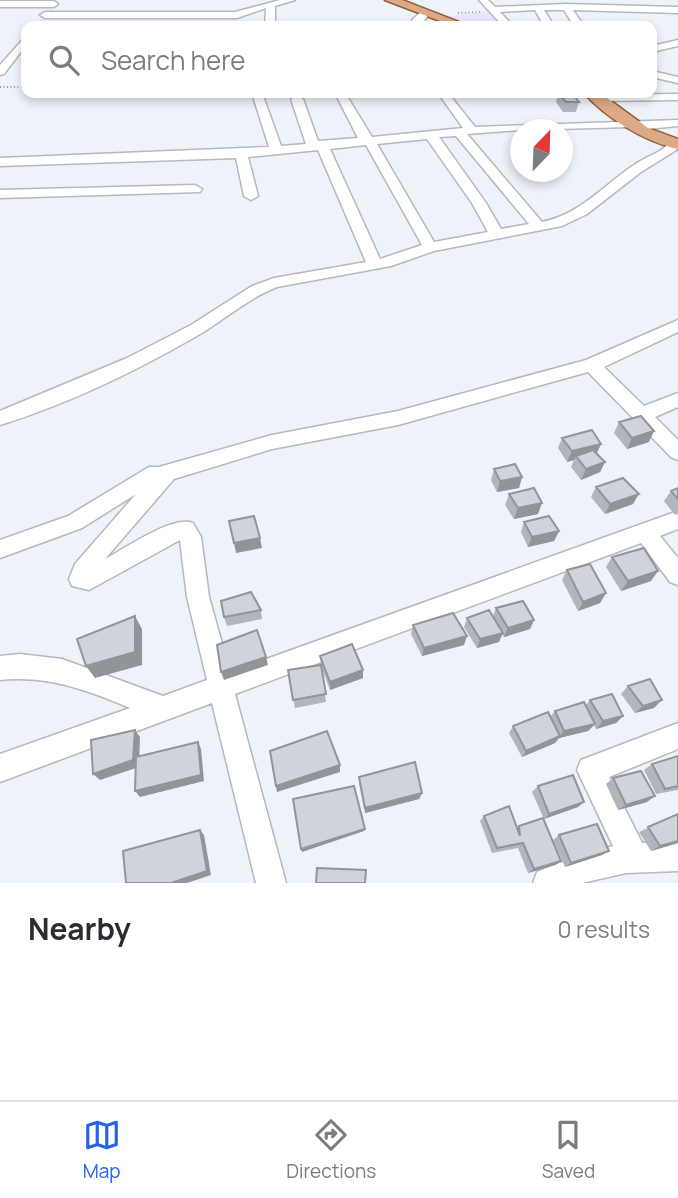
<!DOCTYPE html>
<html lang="en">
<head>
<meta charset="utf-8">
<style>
  :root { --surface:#fff; --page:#f2f2f3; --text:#2b2b33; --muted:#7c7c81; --line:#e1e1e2; --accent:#2563eb }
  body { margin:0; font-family:Manrope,sans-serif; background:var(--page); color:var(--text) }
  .compass { position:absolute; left:510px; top:119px; width:63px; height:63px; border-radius:50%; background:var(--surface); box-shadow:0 4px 10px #0003; rotate:23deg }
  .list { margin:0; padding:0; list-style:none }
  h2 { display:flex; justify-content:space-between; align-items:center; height:91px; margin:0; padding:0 28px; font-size:30px }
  h2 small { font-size:23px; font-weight:400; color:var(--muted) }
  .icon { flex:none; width:38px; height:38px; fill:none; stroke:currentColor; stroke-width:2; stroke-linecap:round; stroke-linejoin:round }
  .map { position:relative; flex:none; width:678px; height:883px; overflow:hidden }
  .search { position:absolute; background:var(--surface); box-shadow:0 4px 10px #0003; left:21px; right:21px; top:21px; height:77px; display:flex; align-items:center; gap:18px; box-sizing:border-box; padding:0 24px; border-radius:14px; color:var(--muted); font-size:26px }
  .sheet { height:217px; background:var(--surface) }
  nav { display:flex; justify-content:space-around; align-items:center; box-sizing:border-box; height:98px; border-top:2px solid var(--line); background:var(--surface); font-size:19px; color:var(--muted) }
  nav a { display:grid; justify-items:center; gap:4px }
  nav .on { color:var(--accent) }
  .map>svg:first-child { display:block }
</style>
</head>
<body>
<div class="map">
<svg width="678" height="883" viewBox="0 0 678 883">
  <rect width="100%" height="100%" fill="#eef3fa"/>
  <path fill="#eae5fb" d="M491 11 506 26H468L443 17Z"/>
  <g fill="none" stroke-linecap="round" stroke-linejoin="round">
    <defs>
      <path id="minor" d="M280 0H295L275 6V26H265L266 8 237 18H45L40 15 45 12H235Z
        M479 0H488L495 7 566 4 678 7V13L573 10 584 26H574L564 10H544L554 26H544L535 10 500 12 513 26H503Z
        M0 1H54L58 4 54 7H0Z
        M422 11 430 13 420 26H410L413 19Z
        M26 36V45L4 74 0 75V65Z
        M678 40V46L652 52V46Z
        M652 71 678 77V83L652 77Z
        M252 93H262L281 146 306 144 291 99 297 96 303 99 318 141 358 138 335 93H345L372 137 463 128 438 93H448L475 127 678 120V126L636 130 631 127 520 130 467 134 542 222C579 215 604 185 634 165 646 156 662 153 671 141H678V149L641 172 587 214 562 226 434 251 391 266 277 287C248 298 223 321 195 337 134 372 68 404 0 425V411L127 358 191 325 252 286 274 278 366 262 318 150 248 157 258 196 251 200 244 196 236 158 0 166V158L269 147ZM456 136 529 224 501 229 486 203 439 137ZM427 139 472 203 488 232 434 242 377 144ZM366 145 422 245 380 259 330 149Z
        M678 94V100L599 101 593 98 599 95Z
        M195 185 202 189 200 192 0 198V190Z
        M678 320V332L604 367 644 406 678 393V407L655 417 678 440V460L671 457 588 372 398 425 272 449 174 479 105 559C125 549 172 515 193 523L201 537 209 597 230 672 678 511V529L660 536 678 558V585L670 582 641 543 235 694 286 883H256L212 703 0 782V754L130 708C87 690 47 675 0 680V656L20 654 62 659 163 696 207 680 187 597 180 540 89 590 72 586 69 579 75 564 136 494 82 528 0 558V540L68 516 149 467H159L272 435 398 411 586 360Z
        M678 723V749L609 777 642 843 678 841V871L626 873 582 883H533L537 872 582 854 613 846 577 770 581 760Z"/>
      <path id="major" d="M385 0H402L469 26H453Z
        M584 93H600L648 128 678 139V149C645 142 606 118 584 93Z"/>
    </defs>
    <use href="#minor" stroke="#b4b8bf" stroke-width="3"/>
    <use href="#major" stroke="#945d38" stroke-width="3"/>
    <path stroke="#979b9f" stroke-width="2" stroke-dasharray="1 2.5" stroke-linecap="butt" d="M458 13 482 12
      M0 87H26"/>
    <use href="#minor" fill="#fff" fill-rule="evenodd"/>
    <use href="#major" fill="#da8" fill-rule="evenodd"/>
  </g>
  <path fill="#b2b5bb" d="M559 93 579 102 576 112H563L556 102Z
    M619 422 649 442 627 449 614 433Z
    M562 438 601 444 597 453 605 462 600 472 581 480 571 467 574 460 567 462 558 448Z
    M494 469 522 477 519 488 497 492 491 480Z
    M596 487 633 504 605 514 591 497Z
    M678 488V514L675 515 664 501 671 491Z
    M509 494 538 514 514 519 505 505Z
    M524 522 559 531 554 541 528 547 521 532Z
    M612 557 651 581 621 591 606 567Z
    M567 570 606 593 600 603 578 611 562 580Z
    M496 608 534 620 530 629 504 637 502 634 499 642 477 648 464 627 467 618 493 616Z
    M261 610 262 619 227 626 224 617Z
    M413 625 464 645 422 656 411 634Z
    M320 656 363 670V678L330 690 321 666 326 702 295 708 288 670 321 665Z
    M628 686 654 708 635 713 621 694Z
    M590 700 623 716 616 723 596 729 594 725 588 731 559 738 555 743 522 757 509 733 513 726 550 717 555 711 586 705Z
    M678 756V790L656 794 644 770 652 764Z
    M359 777 422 793 419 799 365 813 359 783Z
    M613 778 647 802 618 810 606 784Z
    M538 786 584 802 578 807 544 819 532 792Z
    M678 814V843L651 851 639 832Z
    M484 816 518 828 519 826 561 861 555 865 528 873 518 848 492 853 480 821Z
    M559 835 609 851 602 855 565 867 553 840Z"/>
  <path fill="#919499" d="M654 431 649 442 627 449 632 438Z
    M601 444 596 454 576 456 574 460 567 462 572 451Z
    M605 462 600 472 581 480 586 469Z
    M522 477 519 488 497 492 500 481Z
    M639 494 633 504 605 514 610 504Z
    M542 503 538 514 514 519 518 508Z
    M559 531 554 541 528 547 532 537Z
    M260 538 262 548 236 553 234 543Z
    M658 571 651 581 621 591 628 581Z
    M606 593 600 603 578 611 583 602Z
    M135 616 142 629V665L95 678 86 666Z
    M534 620 530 629 504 637 508 628Z
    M503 633 499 642 477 648 480 639Z
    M467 636 464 645 422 656 424 648Z
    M266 657 268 665 224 680 221 672Z
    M363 670V678L330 690V682Z
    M662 700 654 708 635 713 643 706Z
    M623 716 616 723 596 729 603 721Z
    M595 724 588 731 559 738 555 743 522 757 526 751 559 737 564 731Z
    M135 730 140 737 139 767 100 780 93 774Z
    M198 742 201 749 204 781 140 797 135 791Z
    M340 765V772L277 792 276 786Z
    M422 793 419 799 365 813V808Z
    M655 796 647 802 618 810 626 805Z
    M584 802 578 807 544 819 549 814Z
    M365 829 364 831 302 852 301 849Z
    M200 830 204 835 211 875 187 883H171Z
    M678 841V843L651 851 660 846Z
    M609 851 602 855 565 867 571 863Z
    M561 861 555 865 528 873 534 869Z"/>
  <path fill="#cfd3da" stroke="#919499" stroke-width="2" d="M559 93H572L579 102H566Z
    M641 416 654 431 632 438 619 422Z
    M592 430 601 444 572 451 562 438Z
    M593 450 605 462 586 469 576 456Z
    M515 464 522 477 500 481 494 469Z
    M623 478 639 494 610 504 596 487Z
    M534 488 542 503 518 508 509 494Z
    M678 488V499L671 491Z
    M254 516 260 538 234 543 229 521Z
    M549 516 559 531 532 537 524 522Z
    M644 548 658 571 628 581 612 557Z
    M590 564 606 593 583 602 567 570Z
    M251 592 261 610 224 617 221 601Z
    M523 601 534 620 508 628 496 608Z
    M489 610 503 633 480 639 467 618Z
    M453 613 467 636 424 648 413 625Z
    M135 616V652L86 666 77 639Z
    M257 630 266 657 221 672 217 645Z
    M352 644 363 670 330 682 320 656Z
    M321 665 326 694 293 700 288 670Z
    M650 679 662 700 643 706 628 686Z
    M612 694 623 716 603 721 590 700Z
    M584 702 595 724 564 731 555 711Z
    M548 712 560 736 526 751 513 726Z
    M135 730 133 760 93 774 91 740Z
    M327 731 340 765 276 786 270 751Z
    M198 742 201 775 135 791 136 757Z
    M678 756V786L665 789 652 764Z
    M415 762 422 793 365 808 359 777Z
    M641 771 655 796 626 805 613 778Z
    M573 775 584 802 549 814 538 786Z
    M354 786 365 829 301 849 293 799Z
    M509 806 520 836 519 826 543 818 561 861 534 869 523 843 497 848 484 816Z
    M678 814V841L660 846 648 827Z
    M597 824 609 851 571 863 559 835Z
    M200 830 207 871 171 883H126L123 851Z
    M317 868 366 870 365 883H316Z"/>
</svg>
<svg class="compass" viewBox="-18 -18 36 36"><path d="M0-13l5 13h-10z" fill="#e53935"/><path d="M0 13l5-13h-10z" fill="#7c7c81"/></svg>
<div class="search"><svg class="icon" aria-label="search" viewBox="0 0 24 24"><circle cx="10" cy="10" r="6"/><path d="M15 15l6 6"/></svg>Search here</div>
</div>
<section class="sheet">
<h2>Nearby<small>0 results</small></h2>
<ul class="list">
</ul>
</section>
<nav>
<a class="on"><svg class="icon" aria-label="map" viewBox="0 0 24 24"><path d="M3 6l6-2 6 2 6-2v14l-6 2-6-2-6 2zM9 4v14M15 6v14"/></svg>Map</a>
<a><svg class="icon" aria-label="directions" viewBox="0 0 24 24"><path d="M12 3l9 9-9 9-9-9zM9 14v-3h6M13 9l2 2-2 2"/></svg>Directions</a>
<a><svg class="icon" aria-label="saved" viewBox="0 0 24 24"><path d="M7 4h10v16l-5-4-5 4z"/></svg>Saved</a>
</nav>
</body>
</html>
